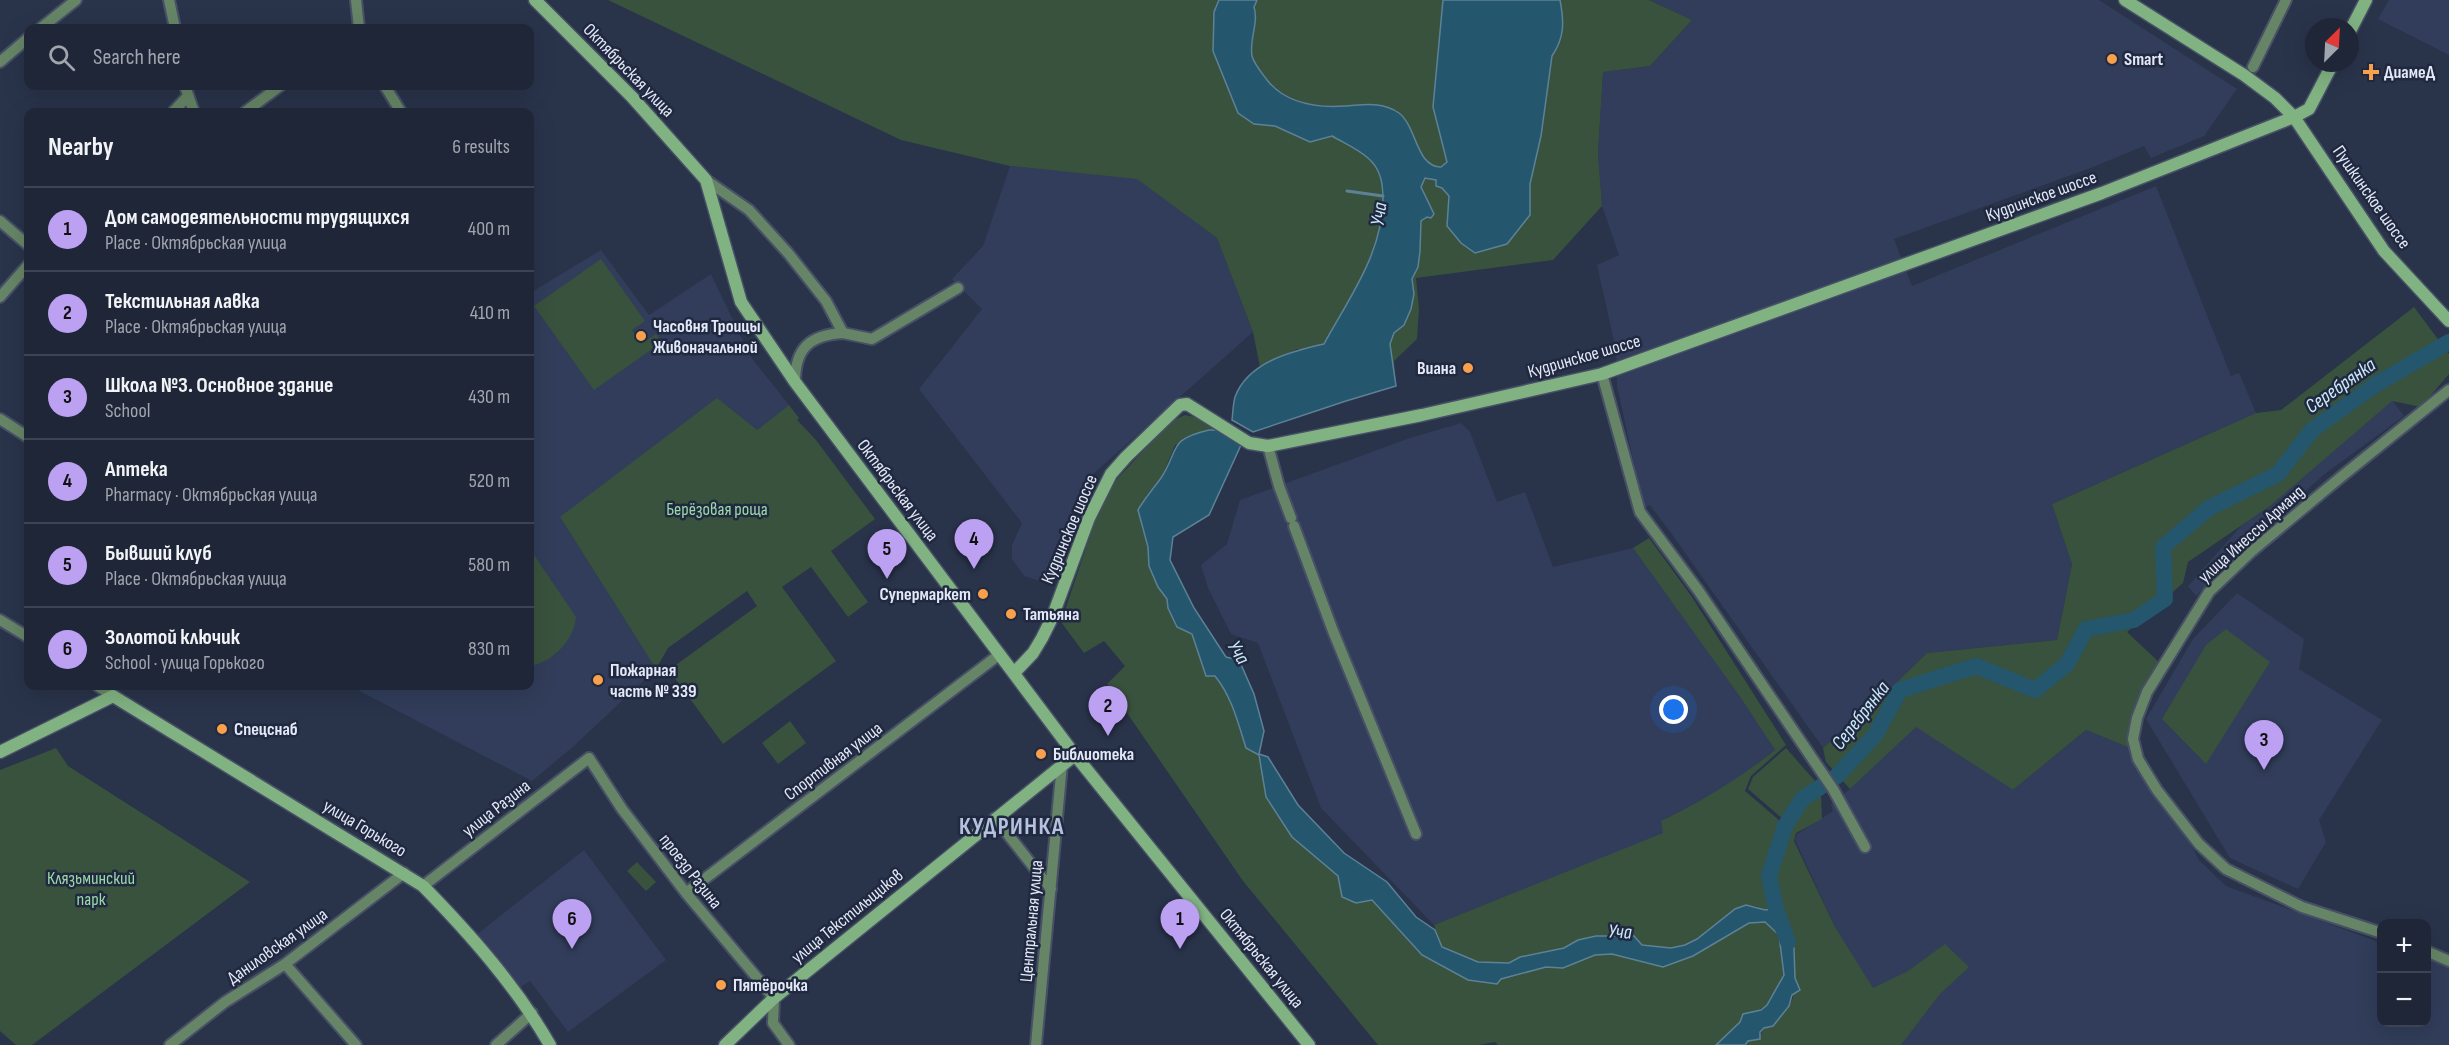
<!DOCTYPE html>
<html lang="en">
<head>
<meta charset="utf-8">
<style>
  :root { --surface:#1f2638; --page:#272e40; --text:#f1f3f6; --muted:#a1a5ae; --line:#3c4353; --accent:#bca0f2 }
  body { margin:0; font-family:"Sofia Sans Condensed",sans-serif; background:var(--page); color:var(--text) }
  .controls { position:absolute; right:18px; bottom:18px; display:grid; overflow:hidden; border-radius:12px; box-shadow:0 6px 24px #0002 }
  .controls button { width:54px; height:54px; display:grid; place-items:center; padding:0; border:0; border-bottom:2px solid var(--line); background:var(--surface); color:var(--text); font:30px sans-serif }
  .compass { position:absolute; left:2305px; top:18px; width:54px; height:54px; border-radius:50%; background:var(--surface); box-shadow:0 6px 24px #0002; rotate:24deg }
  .you { position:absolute; left:1674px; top:710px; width:21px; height:21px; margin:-15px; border:4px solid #fff; border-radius:50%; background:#1a73e8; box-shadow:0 0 0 9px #1a73e833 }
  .badge { display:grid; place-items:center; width:39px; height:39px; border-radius:50%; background:var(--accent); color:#111; font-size:20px; font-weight:700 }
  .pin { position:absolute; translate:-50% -50px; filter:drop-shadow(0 2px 3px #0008) }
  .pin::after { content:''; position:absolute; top:32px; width:21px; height:18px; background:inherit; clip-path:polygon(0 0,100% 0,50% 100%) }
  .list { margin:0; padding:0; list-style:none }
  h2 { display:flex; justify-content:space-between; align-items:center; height:78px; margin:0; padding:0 24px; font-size:26px }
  h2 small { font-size:20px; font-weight:400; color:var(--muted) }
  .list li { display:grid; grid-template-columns:39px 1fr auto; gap:18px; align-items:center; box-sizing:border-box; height:84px; padding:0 24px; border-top:2px solid var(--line) }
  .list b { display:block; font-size:22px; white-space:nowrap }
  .list p { margin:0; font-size:20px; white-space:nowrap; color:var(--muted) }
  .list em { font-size:20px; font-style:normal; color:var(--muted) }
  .icon { flex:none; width:33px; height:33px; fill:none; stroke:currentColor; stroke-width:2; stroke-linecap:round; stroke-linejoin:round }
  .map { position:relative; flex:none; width:2449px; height:1045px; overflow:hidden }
  .search { position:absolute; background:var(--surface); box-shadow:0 6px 24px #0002; left:24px; top:24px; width:510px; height:66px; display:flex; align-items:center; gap:15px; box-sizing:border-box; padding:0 21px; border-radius:12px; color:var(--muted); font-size:22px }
  .panel { position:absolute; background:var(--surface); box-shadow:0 6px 24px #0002; left:24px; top:108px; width:510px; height:582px; border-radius:12px }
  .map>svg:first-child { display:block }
</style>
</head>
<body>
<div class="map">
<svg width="2449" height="1045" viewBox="0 0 2449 1045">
  <rect width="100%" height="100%" fill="#29334a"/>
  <path fill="#313d5a" d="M1649 0H2099L2237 89 2204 136 2151 158 2144 146 2088 169 1894 239 1912 286 2156 186 2231 376 2239 373 2256 413 2052 504 2072 564 2057 640 1927 653 1895 684 1823 748 1671 533 1650 505 1645 507 1642 500 1617 386 1616 350 1597 265 1619 255 1602 206 1598 153 1603 72 1650 66 1692 20Z
    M2389 0H2449V55L2378 19Z
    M1010 166 1137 178 1217 238 1253 332 1083 483 1050 584 1024 576 1012 559V545L1022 523 919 389 982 309 952 279 983 246Z
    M601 250 649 315 711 274 750 356 789 405 757 430 560 517 656 669 575 745 532 781 350 686H530V293Z
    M2392 400 2404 416 2326 473 2259 532 2196 596 2188 586 2241 526 2270 506Z
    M1461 423 1470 432 1497 502 1525 492 1553 567 1633 548 1742 698 1775 750 1741 777 1698 802 1661 821 1664 833 1434 925 1321 808 1258 643 1231 634 1208 588 1201 565 1227 544 1240 500 1410 438Z
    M2237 593 2304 639 2299 669 2382 720 2319 820 2326 842 2298 889 2230 858 2146 719 2193 639Z
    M1916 726 2013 790 2086 730 2140 752 2199 860 2226 886 2381 943 2382 1022H2426L2427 959 2449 968V1045H1853L1835 927 1795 840 1797 834 1833 811 1831 804 1850 789Z
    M584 850 666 960 568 1032 530 981 519 988 476 935Z"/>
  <path fill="#39523d" d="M608 0H1649L1692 20 1650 66 1603 72 1598 153 1602 206 1553 260 1416 278 1419 309 1417 339 1394 361 1396 386 1297 349 1260 367 1253 332 1217 238 1137 179 1010 166 901 140Z
    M601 259 645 321 632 330 641 344 656 334 662 342 594 390 534 306Z
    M2414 307 2449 354V374L2421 407 2392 401 2270 506 2188 562 2183 583 2127 632 2162 665 2137 718 2140 752 2086 730 2013 790 1916 727 1850 789 1826 762 1823 748 1895 684 1927 653 2057 640 2072 564 2052 504 2256 413 2281 410Z
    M717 398 757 430 789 405 799 418 797 420 816 440 875 519 831 551 868 602 848 617 811 567 782 587 836 661 723 744 669 670 757 606 747 591 668 648 656 669 560 517Z
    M1185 415 1199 418 1219 430 1175 445 1162 477 1146 496 1141 525 1148 547 1149 566 1158 587 1167 599 1168 608 1192 634 1198 649 1224 687 1259 755 1266 798 1292 837 1338 876 1342 897 1356 903 1372 900 1422 955 1468 980 1501 979 1546 967 1563 968 1595 955 1612 954 1663 967 1693 956 1749 923 1766 922 1779 935 1784 975 1767 1005 1740 1022 1716 1045H1498L1495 1042 1479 1045H1378L1243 881 1107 684 1125 666 1104 641 1084 653 1061 622 1105 492 1171 421Z
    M1649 538 1692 597 1786 745 1751 776 1745 791 1786 826 1807 801 1821 795 1822 819 1796 833 1794 841 1835 927 1873 988 1908 971 1945 944 1969 967 1939 995 1901 1045H1745L1748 1041 1760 1039C1762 1022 1781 1019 1789 1006 1793 1000 1795 990 1798 983L1795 978 1794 948 1765 910 1754 906 1735 909 1697 939 1685 945 1671 948 1642 945 1634 936H1596L1579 940 1564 948 1520 957 1509 963 1478 962 1442 947 1434 925 1663 833 1661 821C1702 801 1739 779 1775 750L1741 698 1633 548Z
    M530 549 576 617C574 640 553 662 530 666Z
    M2226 629 2270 662 2206 764 2162 719 2206 645Z
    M790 721 806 743 778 764 762 743Z
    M56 748 68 766 250 882 32 1045H16L0 1031V770Z
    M1786 748 1815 781 1821 792 1806 799 1802 796 1784 820 1748 789 1753 777Z
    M637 862 656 882 646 891 627 871Z"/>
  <path fill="#24566e" stroke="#5d8297" stroke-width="1.5" d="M1219 0H1257L1254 7C1259 22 1249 40 1252 56 1254 64 1262 73 1267 80 1286 104 1316 108 1345 106 1364 105 1382 101 1399 113 1417 127 1416 167 1441 167L1447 162 1433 107 1443 0H1560C1564 21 1565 37 1552 56L1541 136 1530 184V215L1507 244 1475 253 1461 243 1447 226 1449 196 1442 188 1436 186V180L1425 178 1421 187 1434 214 1431 218 1427 217 1421 221 1420 251 1418 267 1412 279 1414 294 1411 309 1404 325 1394 333 1390 344 1396 386 1346 401 1253 432 1232 420C1233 412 1233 404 1235 397 1248 362 1292 351 1324 344 1349 298 1382 254 1383 200 1383 184 1381 169 1368 158 1358 149 1344 143 1332 136L1310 142 1275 126 1254 124 1238 113 1213 51 1214 12Z
    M1209 430H1219L1241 445 1209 515 1173 537 1170 560 1194 608 1226 657 1239 660 1254 694 1264 731 1259 754 1268 757 1298 805 1344 853 1387 882 1416 917 1435 930 1442 947 1478 962 1509 963 1520 957 1564 948 1578 940 1596 936H1634L1642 945 1671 948 1685 945 1697 939 1735 909 1746 905 1765 910 1772 909 1794 948 1795 978 1800 990 1792 995 1789 1006 1773 1026 1764 1028 1760 1032V1039L1748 1041 1745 1045H1716L1740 1022 1743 1014 1761 1010 1767 1005 1784 975 1779 935 1765 922 1749 923 1693 956 1663 967 1612 954 1595 955 1563 968 1546 967 1501 979 1497 984 1468 980 1422 955 1372 900 1356 903 1342 897 1338 876 1292 837 1266 797 1259 755 1246 748C1238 723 1232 697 1215 676H1206L1192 634 1177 627 1168 608 1167 599 1158 587 1149 566 1148 547 1138 510C1145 498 1153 489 1161 478 1180 449 1167 440 1209 430Z"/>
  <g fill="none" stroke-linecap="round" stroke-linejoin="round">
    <path stroke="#5d8297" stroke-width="3" d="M1347 191 1383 196"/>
    <path stroke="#24566e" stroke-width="16" d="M1788 942 1776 909 1769 876 1785 826 1802 799 1837 776 1875 735 1900 690 1976 666 2035 690 2067 664 2086 629 2134 620 2165 599 2163 547 2209 508 2278 474 2312 430 2375 385 2449 342"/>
    <defs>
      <path id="street" d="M169 0 175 28
        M356 0 359 28
        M41 28 76 0
        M0 62 28 38
        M2253 67 2286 0
        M185 86 194 112
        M385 86 401 112
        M173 112 187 97
        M245 112 280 86
        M706 180 749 210 788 253 826 301 843 333 872 339 958 288
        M0 221 28 245
        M0 297 28 265
        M1602 374 1640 512 1698 590 1833 789 1865 847
        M795 382C795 348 810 335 843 333
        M0 419 28 437
        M1268 446 1279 486 1291 518
        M1294 526 1333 631 1416 834
        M0 620 28 637
        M98 686 113 696
        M995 818 1051 889
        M423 886 589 758 622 809 686 893 774 998 773 1023 789 1045
        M686 893 1000 654
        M2382 933 2302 907 2226 869 2199 844 2157 790 2138 759 2133 739 2137 718 2147 692 2209 592 2252 551 2341 477 2449 390
        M2426 951 2449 961
        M285 964 356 1045
        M170 1045 225 1002 285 964 404 873
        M496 1045 532 1013
        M1036 1045 1062 764"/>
      <path id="secondary" d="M535 0 632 97 706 180 741 302 795 382 1075 755 1309 1045
        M2125 0 2244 75 2275 98 2294 117 2384 251 2449 321
        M2350 31 2366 0
        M1014 673 1033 653 1042 638 1052 618 1089 518 1111 474 1126 457 1180 405 1187 404 1249 443 1268 446 1422 415 1602 374 2102 193 2294 117 2309 109 2333 63
        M0 752 113 696 423 886C470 934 516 986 550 1045
        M725 1045 774 998 1075 755"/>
    </defs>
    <use href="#street" stroke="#475066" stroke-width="14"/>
    <use href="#secondary" stroke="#475066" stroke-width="15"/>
    <use href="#street" stroke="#668566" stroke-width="10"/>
    <use href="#secondary" stroke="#81b282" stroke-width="12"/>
  </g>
  <g fill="#f9a04c" stroke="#20293f" stroke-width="2">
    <circle cx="2112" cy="59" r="6"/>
    <path d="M2368 63h6v6h6v6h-6v6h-6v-6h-6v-6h6z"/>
    <circle cx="641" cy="336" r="6"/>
    <circle cx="1468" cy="368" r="6"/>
    <circle cx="983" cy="594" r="6"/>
    <circle cx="1011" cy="614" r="6"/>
    <circle cx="598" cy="680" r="6"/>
    <circle cx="222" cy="729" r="6"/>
    <circle cx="1041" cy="754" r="6"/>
    <circle cx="721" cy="985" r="6"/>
  </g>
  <g text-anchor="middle" stroke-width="5" stroke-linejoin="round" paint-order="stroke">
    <g font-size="18" font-weight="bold" fill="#e3e9f8" stroke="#20293f" text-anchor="start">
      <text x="2124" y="65">Smart</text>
      <text x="2384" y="78">ДиамеД</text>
      <text x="653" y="332">Часовня Троицы<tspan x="653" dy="21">Живоначальной</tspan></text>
      <text x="1456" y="374" text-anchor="end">Виана</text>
      <text x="971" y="600" text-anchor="end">Супермаркет</text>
      <text x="1023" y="620">Татьяна</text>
      <text x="610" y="676">Пожарная<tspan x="610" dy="21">часть № 339</tspan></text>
      <text x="234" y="735">Спецснаб</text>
      <text x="1053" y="760">Библиотека</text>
      <text x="733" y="991">Пятёрочка</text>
    </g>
    <g font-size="18" fill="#e3e9f8" stroke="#20293f">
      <text transform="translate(629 70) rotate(46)" y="6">Октябрьская улица</text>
      <text transform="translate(2041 196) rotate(-20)" y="6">Кудринское шоссе</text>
      <text transform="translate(2372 197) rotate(55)" y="6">Пушкинское шоссе</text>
      <text transform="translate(1584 356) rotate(-16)" y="6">Кудринское шоссе</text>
      <text transform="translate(898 490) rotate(53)" y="6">Октябрьская улица</text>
      <text transform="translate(1069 529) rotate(-67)" y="6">Кудринское шоссе</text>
      <text transform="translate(2251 534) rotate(-42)" y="6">улица Инессы Арманд</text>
      <text transform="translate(833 761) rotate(-37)" y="6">Спортивная улица</text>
      <text transform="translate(496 808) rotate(-38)" y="6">улица Разина</text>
      <text transform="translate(365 828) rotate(31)" y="6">улица Горького</text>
      <text transform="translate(691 871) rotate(52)" y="6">проезд Разина</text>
      <text transform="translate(847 916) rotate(-39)" y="6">улица Текстильщиков</text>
      <text transform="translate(1031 921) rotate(-85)" y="6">Центральная улица</text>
      <text transform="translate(277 946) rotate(-35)" y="6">Даниловская улица</text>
      <text transform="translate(1262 958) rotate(51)" y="6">Октябрьская улица</text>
    </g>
    <g font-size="18" fill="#9bdaa6" stroke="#20293f">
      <text x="717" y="515">Берёзовая роща</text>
      <text x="91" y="884">Клязьминский<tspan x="91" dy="21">парк</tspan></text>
    </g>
    <g font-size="20" font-style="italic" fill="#cbe9fa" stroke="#20293f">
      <text transform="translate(1378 214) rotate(-83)" y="7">Уча</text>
      <text transform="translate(2340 385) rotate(-35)" y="7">Серебрянка</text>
      <text transform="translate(1239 652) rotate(59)" y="7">Уча</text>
      <text transform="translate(1860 715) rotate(-52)" y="7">Серебрянка</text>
      <text transform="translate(1620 931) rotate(2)" y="7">Уча</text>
    </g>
    <g font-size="24" font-weight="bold" letter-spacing="1.5" fill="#b5c2df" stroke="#20293f">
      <text x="1012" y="834">КУДРИНКА</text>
    </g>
  </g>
</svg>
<div class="controls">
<button>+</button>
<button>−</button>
</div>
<svg class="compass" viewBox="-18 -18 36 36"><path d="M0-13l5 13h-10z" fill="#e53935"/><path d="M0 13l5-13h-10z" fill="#a1a5ae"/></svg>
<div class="you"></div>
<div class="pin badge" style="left:1180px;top:949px">1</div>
<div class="pin badge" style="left:1108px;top:736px">2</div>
<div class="pin badge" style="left:2264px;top:770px">3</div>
<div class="pin badge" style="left:974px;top:569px">4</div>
<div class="pin badge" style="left:887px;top:579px">5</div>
<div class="pin badge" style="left:572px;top:949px">6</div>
<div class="search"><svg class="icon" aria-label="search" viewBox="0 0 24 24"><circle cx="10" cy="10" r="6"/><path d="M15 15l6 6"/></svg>Search here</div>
<section class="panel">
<h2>Nearby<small>6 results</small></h2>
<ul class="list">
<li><span class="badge">1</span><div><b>Дом самодеятельности трудящихся</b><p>Place · Октябрьская улица</p></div><em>400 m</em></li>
<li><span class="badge">2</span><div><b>Текстильная лавка</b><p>Place · Октябрьская улица</p></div><em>410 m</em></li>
<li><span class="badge">3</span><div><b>Школа №3. Основное здание</b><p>School</p></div><em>430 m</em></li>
<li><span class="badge">4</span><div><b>Аптека</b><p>Pharmacy · Октябрьская улица</p></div><em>520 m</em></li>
<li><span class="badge">5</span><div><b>Бывший клуб</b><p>Place · Октябрьская улица</p></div><em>580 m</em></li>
<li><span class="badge">6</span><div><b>Золотой ключик</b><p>School · улица Горького</p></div><em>830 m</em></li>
</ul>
</section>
</div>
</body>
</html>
